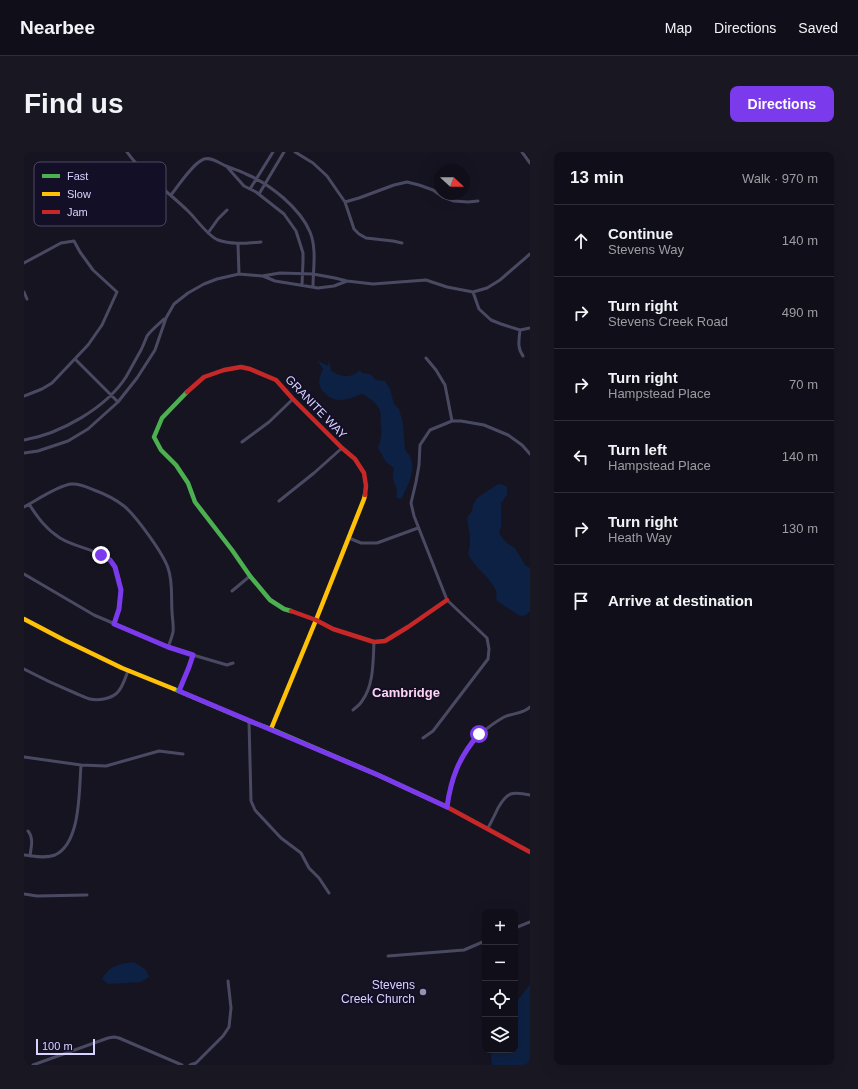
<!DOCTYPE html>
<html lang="en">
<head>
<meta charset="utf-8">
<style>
  :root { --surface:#100f19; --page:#191822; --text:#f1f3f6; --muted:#9c9ca2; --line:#302f38; --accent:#7c3aed }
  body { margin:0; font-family:Arial,sans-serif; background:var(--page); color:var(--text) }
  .controls { position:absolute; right:12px; bottom:12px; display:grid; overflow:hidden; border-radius:8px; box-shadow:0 4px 16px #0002 }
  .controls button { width:36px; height:36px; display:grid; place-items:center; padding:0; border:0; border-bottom:1px solid var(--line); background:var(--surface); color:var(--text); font:20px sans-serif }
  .compass { position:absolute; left:410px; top:12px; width:36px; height:36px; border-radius:50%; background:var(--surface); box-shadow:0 4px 16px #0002; rotate:112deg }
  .scale { position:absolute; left:12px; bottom:10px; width:59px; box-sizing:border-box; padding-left:4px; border:2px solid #d9d4ff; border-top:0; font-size:11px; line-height:14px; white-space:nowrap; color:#d9d4ff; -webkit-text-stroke:3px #130f26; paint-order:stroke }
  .stop { position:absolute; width:12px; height:12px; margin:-9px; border:3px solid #7c3aed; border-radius:50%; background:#fff }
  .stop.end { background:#7c3aed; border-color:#fff; box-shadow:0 1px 4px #0008 }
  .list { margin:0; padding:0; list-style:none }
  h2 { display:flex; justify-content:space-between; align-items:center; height:52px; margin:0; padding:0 16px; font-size:17px }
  h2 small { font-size:13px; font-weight:400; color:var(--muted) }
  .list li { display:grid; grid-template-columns:26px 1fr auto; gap:12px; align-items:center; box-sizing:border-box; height:72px; padding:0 16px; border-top:1px solid var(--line) }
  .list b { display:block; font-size:15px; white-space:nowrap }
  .list p { margin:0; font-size:13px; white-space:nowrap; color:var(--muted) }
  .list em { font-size:13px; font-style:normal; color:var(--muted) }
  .icon { flex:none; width:22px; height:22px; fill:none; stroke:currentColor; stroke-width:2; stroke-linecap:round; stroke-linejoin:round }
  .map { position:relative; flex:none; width:506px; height:913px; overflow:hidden; border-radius:8px }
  header { display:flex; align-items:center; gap:24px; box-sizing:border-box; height:56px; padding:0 20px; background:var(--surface); border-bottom:1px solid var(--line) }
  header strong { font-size:19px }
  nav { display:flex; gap:22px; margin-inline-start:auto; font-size:14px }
  .intro { display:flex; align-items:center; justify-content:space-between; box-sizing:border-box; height:96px; padding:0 24px }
  h1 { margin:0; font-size:28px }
  .button { padding:10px 18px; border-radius:8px; background:var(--accent); color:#fff; font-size:14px; font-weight:700 }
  main { display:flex; gap:24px; padding:0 24px }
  aside { flex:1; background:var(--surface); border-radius:8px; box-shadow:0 4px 16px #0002 }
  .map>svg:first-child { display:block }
</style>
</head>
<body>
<header>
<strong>Nearbee</strong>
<nav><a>Map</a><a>Directions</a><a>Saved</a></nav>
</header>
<div class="intro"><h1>Find us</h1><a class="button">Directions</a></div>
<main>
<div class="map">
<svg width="506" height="913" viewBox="0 0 506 913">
  <rect width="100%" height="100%" fill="#161421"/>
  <path fill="#0d2144" d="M293 208 304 214 305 208 307 219C317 225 327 227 336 218L338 221 346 222 352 228 361 229 366 237 370 252 375 257 379 272 381 298C396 313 385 330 378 346L375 347 372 345 373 338 369 327V322L370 316 362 310 354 296C357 288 358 283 357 274 356 271 357 268 357 265 357 253 347 247 338 242 331 244 324 248 316 248 311 248 306 246 302 242 293 235 294 227 299 217Z
    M474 332 480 333 483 335V343L477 351V375L475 380C479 388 484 393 491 396L501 413 506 416V459L502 463 496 464 473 449C472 446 473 442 472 439 466 425 451 416 444 402 448 388 445 379 443 366L448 359 449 353 453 346Z
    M110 810 122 818 125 825 117 830 84 832 78 827C86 813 95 812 110 810Z
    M506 832V913H468L467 904 469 899 474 898H491V852Z"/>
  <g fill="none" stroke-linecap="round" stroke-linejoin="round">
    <path stroke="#4a4962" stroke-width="3" d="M103 0C120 24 145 40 165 60 173 68 184 84 194 88 208 93 223 91 237 90
      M271 0 289 11 303 24 321 50 330 77 335 82 342 86 369 89 378 91
      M498 0 506 11
      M204 16 220 34 232 40 260 62 272 79 279 101V109L278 133
      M226 37 249 0
      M235 42 260 0
      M147 43C154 34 169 11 180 7 188 5 195 11 202 14 209 17 216 19 222 22 246 32 276 56 286 80 293 97 289 117 289 135
      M321 50 335 46 370 33 383 30 395 33 409 38 419 45 430 49 444 50 454 49
      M184 81 194 67 203 58
      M214 92 215 122
      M0 111 37 91 50 89 56 100 69 118 93 140 78 173 64 193 28 231 18 237 0 244
      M239 124 251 129 294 136 310 134 323 129
      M0 140 3 147
      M449 140 455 157 467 168 477 172 496 178 506 176
      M496 178C495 188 493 196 499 204
      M402 206 412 218 421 233 428 269
      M51 207 94 250
      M0 288C36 282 82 256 102 225 107 216 112 207 117 198 119 194 121 189 123 184 127 178 135 172 140 167
      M218 290 245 270 269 247
      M0 301 14 299 44 289 64 277 94 250 113 226 131 198 142 166 150 152 164 141 180 132 193 127 215 122 238 124 256 121 289 122 311 126 323 129 349 132 402 128 423 135 449 140 463 136 476 128 506 102
      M255 349 290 321 318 296
      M5 352C14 366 22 377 36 386 49 394 64 396 78 403 103 416 97 450 91 472
      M0 355C13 348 33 334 47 332 55 331 63 335 70 338 81 342 91 347 100 354 112 364 139 401 144 416 149 430 147 444 148 459 148 466 150 473 149 480 148 485 146 490 144 495
      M325 386 337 391H353L394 376
      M0 422 70 463 91 472 144 495 169 503 203 513 209 511
      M208 439 226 424
      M0 517C17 526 34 534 51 541 56 543 61 546 66 547 74 549 86 547 93 541 99 535 101 526 104 519
      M155 539 165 515 169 503
      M329 558C332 555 336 553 338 549 350 533 349 509 350 490
      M225 569 227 649 231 658 257 686 277 701 285 716 295 726 305 741
      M399 586 409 579 464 507 465 497 463 486 423 448 390 364 387 351 392 330 395 313 396 293 406 278 428 269H437L460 273 484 283 498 293 506 302
      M0 605 57 613 82 614 135 599 159 602
      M423 655C429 613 442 587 480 565 488 561 500 562 506 555
      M464 676C467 670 471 663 474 656 483 640 488 639 506 643
      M4 679C10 686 7 696 6 704
      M0 703C10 704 21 707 31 703 57 691 55 638 57 613
      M0 742 13 744 63 743
      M491 776 506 770
      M364 804 440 798 461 789
      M9 913 84 886 90 885 95 886 158 913
      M166 913 172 911 199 884 205 875 207 856 204 829"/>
    <path stroke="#4caf50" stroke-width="4.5" d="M163 240 138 266 130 285 137 298 152 313 164 331 171 350 208 398 226 424 246 448 260 457 267 459
      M150 537 225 569 247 577 354 623 406 647"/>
    <path stroke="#ffc107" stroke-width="4.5" d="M0 467 40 488 98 516 150 537
      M247 577 292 468 340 347 341 343"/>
    <path stroke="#c62828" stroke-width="4.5" d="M163 240 180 225 200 218 217 215 226 217 252 228 269 247 318 296 331 307 340 321 342 334 341 343
      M267 459 292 468 309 477 350 490 361 489 384 475 423 448
      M406 647 423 655 506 700"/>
  </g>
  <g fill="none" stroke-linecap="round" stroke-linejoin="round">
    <path stroke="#7c3aed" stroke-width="5" d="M77 403 86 408 91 415 97 438 95 457 90 472 144 495 169 503 165 515 155 539 354 623 423 655C427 626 435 605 455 582"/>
  </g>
  <circle fill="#9591b1" stroke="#130f26" stroke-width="1.5" cx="399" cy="840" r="4"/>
  <g text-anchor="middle" stroke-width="4" stroke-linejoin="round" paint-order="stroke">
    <g font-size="12" fill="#d9d4ff" stroke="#130f26">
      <text transform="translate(292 255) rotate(46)" y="4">GRANITE WAY</text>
    </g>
    <g font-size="12" fill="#d9d4ff" stroke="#130f26" text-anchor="end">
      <text x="391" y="837">Stevens<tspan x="391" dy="14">Creek Church</tspan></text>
    </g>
    <g font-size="13" font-weight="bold" fill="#ffd6f0" stroke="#130f26">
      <text x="382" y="545">Cambridge</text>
    </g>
  </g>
  <rect x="10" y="10" width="132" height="64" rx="6" fill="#130f26" stroke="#4e4a67" stroke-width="1"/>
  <rect x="18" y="22" width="18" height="4" fill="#4caf50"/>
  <rect x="18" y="40" width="18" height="4" fill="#ffc107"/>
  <rect x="18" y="58" width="18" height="4" fill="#c62828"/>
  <g font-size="11" fill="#d9d4ff">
    <text x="43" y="28">Fast</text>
    <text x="43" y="46">Slow</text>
    <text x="43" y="64">Jam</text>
  </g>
</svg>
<div class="controls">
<button>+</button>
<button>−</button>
<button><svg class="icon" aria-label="locate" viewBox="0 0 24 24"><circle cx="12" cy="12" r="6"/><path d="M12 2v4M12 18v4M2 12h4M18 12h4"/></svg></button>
<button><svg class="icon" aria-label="layers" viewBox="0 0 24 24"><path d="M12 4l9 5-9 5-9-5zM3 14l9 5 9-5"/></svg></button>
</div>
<svg class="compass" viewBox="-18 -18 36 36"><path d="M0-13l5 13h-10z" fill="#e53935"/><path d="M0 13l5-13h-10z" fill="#9c9ca2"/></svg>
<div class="scale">100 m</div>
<div class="stop" style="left:455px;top:582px"></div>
<div class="stop end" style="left:77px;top:403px"></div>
</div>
<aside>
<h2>13 min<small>Walk · 970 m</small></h2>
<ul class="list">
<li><svg class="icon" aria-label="ahead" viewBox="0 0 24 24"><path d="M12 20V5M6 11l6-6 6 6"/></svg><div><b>Continue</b><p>Stevens Way</p></div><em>140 m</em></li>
<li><svg class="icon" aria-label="right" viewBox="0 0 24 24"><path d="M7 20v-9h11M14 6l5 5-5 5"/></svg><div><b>Turn right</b><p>Stevens Creek Road</p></div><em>490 m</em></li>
<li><svg class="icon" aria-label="right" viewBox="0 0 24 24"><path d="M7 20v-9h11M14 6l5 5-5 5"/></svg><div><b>Turn right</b><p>Hampstead Place</p></div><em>70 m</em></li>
<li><svg class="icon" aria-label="left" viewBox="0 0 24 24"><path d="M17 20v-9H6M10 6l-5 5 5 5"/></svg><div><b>Turn left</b><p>Hampstead Place</p></div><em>140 m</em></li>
<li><svg class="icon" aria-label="right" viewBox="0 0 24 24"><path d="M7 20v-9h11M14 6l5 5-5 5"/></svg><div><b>Turn right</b><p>Heath Way</p></div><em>130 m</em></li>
<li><svg class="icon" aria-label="arrive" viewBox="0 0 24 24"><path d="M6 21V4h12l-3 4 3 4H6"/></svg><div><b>Arrive at destination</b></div></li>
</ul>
</aside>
</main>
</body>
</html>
